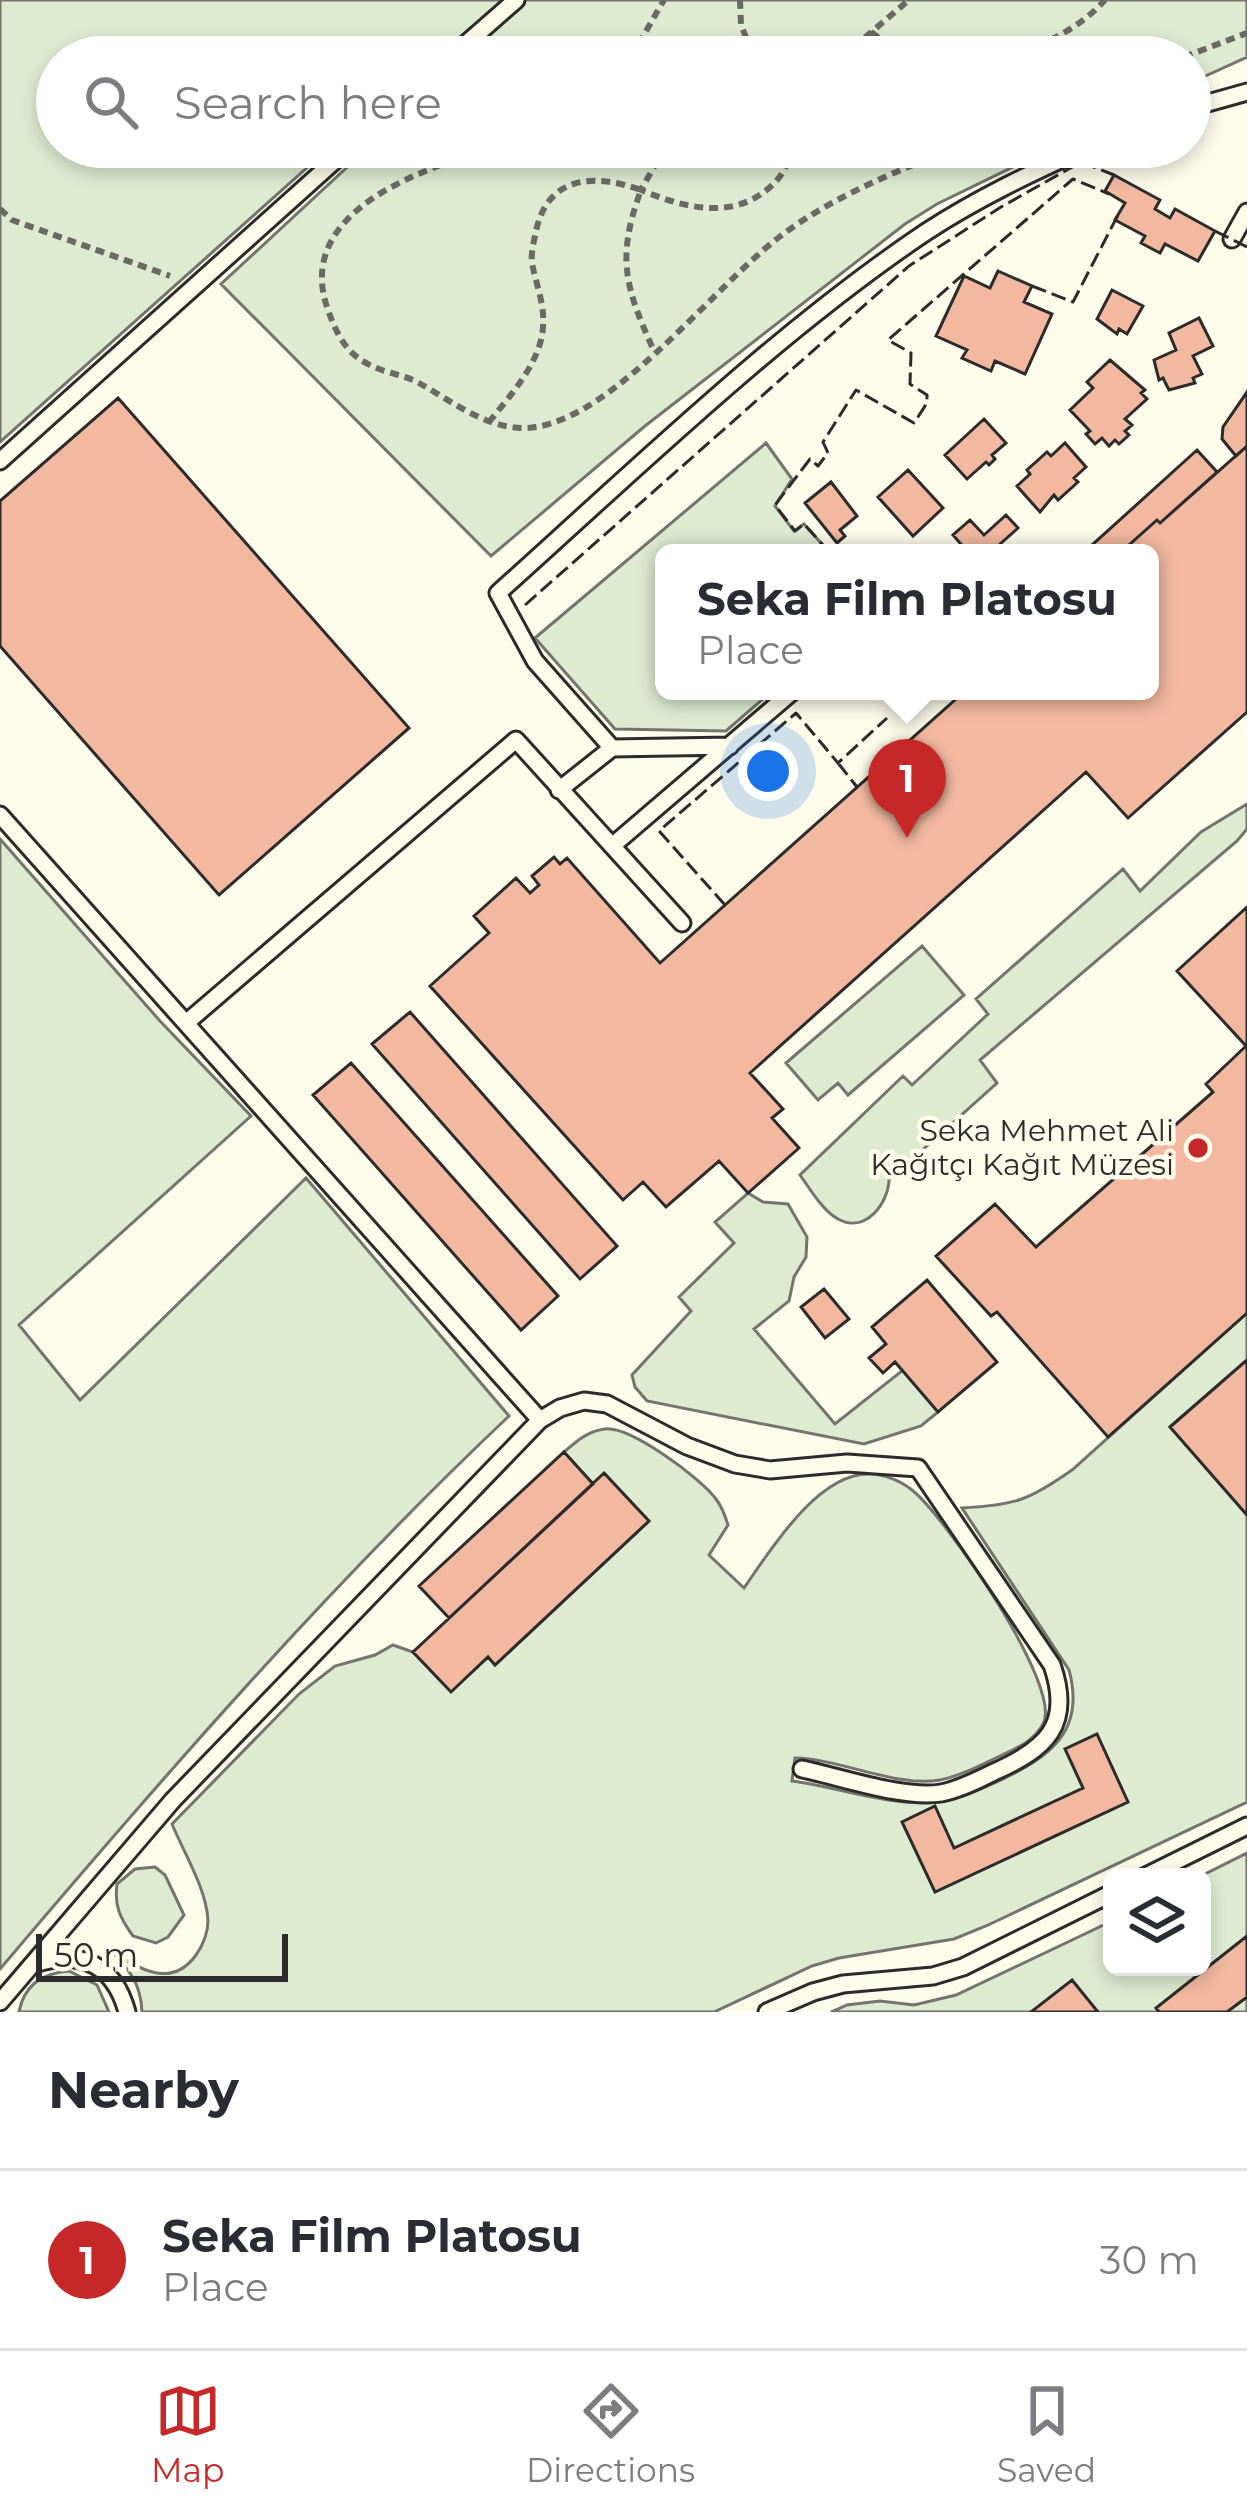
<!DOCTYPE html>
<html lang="en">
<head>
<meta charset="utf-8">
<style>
  :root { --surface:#fff; --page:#f7f7f7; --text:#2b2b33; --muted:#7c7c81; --line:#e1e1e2; --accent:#c62828 }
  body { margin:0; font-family:Montserrat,sans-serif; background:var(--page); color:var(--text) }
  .controls { position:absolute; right:36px; bottom:36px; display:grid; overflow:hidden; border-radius:18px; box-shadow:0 6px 18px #0003 }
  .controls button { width:108px; height:108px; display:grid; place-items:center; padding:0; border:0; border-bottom:3px solid var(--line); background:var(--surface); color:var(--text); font:60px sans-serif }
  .scale { position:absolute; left:36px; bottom:30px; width:252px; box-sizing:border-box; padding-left:12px; border:6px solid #2b2b2b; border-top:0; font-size:33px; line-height:42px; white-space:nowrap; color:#2b2b2b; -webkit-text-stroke:9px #fdfbea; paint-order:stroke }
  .you { position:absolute; left:768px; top:771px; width:42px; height:42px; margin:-30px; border:9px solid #fff; border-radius:50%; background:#1a73e8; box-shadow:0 0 0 18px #1a73e833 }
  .badge { display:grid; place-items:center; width:78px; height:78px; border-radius:50%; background:var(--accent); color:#fff; font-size:39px; font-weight:700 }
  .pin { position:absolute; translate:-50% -99px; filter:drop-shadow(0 3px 6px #0008) }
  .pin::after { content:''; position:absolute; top:63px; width:42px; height:36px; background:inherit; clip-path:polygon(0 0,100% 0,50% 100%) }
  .popup { position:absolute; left:655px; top:544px; width:504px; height:156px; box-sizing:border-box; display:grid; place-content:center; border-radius:18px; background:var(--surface); filter:drop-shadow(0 3px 9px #0005); font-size:39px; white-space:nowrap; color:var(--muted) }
  .popup b { font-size:45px; color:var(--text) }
  .popup::after { content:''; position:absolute; left:50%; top:100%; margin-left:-24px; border:24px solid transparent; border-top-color:var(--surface) }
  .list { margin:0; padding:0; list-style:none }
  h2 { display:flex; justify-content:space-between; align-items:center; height:156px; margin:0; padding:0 48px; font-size:51px }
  h2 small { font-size:39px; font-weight:400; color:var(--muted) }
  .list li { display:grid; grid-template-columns:78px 1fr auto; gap:36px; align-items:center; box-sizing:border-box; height:180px; padding:0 48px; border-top:3px solid var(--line) }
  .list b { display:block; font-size:45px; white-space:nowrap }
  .list p { margin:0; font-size:39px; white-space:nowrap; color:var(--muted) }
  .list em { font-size:39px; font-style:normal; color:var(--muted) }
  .icon { flex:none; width:66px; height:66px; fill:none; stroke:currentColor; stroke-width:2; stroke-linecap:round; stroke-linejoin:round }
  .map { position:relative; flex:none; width:1247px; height:2012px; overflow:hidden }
  .search { position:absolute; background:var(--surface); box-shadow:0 6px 18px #0003; left:36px; right:36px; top:36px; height:132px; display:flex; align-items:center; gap:30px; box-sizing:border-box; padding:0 42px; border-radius:66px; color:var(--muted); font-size:45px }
  .sheet { height:336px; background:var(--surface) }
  nav { display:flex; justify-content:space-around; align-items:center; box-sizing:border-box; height:168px; border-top:3px solid var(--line); background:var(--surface); font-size:33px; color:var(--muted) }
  nav a { display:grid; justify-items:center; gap:6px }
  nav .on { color:var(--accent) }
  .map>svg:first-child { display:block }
</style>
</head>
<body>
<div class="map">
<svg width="1247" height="2012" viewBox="0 0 1247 2012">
  <rect width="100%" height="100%" fill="#fdfbea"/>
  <path fill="#deebd1" stroke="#74746e" stroke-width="3" d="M0 0H1247V57L1190 83V57H464L449 38 428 57H57V147H330L0 442Z
    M369 147H1054L937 204 905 224 645 426 491 556 221 284Z
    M766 443 792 479 775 506 794 531 804 524 830 553H664V691H772L726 731 615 729 535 638Z
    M1247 804V829L1237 841 980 1060 997 1083 889 1180C888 1204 865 1234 838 1219 823 1211 810 1189 800 1175L903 1076 912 1085 988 1014 976 999 1123 869 1140 891 1201 832Z
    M0 839 160 1021 251 1116 19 1325 80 1400 306 1178 509 1416C327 1588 162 1778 0 1969Z
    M922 946 964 995 848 1095 838 1083 818 1100 786 1063Z
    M748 1193 763 1202 788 1204 807 1237 806 1257 794 1277 789 1301 754 1329 835 1424 903 1370 938 1412 921 1426 864 1444 647 1401 635 1387 632 1375 691 1311 679 1297 734 1243 715 1222Z
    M1247 1313V1360L1170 1427 1247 1515V1802L986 1926 954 1939 839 1958 812 1966 714 2012H142C141 1982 128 1968 108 1948 136 1967 170 1991 196 1955 203 1945 208 1932 208 1920 206 1888 184 1853 172 1824L299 1694 335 1666 375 1655 393 1645 413 1652 451 1691 488 1657 496 1664 648 1522 605 1474 593 1484 564 1452C576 1442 587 1431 605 1429 630 1426 701 1478 716 1499 722 1507 725 1515 728 1525L709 1555 744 1588C770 1551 818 1472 870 1474 884 1474 901 1481 912 1490 945 1516 1064 1688 1043 1724 1034 1741 1017 1748 1000 1756 981 1765 960 1776 940 1780 897 1788 841 1759 795 1758L792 1781C839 1787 890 1807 938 1802 958 1800 981 1789 999 1781 1049 1757 1086 1732 1069 1670L962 1508C1015 1505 1028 1501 1072 1470Z
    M1247 1853V2012H831L847 2005 880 2001 914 2005 956 1995 1112 1921V1967H1202V1877H1199Z
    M155 1867 165 1875 184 1915 168 1937 156 1943 133 1936C120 1918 114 1906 117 1884L135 1869Z
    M69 1971 97 1985 109 2012H19C24 1985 43 1973 69 1971Z"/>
  <path fill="#f2b8a0" stroke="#2b2b2b" stroke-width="3" d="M1114 175 1160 200 1155 209 1170 218 1175 209 1215 231 1198 261 1165 244 1160 253 1141 243 1145 236 1115 220 1125 203 1105 191Z
    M998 271 1032 286 1024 302 1052 314 1025 374 995 361 991 371 962 358 967 350 936 336 964 276 990 288Z
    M1112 290 1143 306 1127 334 1119 329 1117 334 1097 319Z
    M1199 318 1213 346 1193 356 1202 374 1193 378 1195 383 1169 390 1163 378 1159 380 1154 360 1176 350 1169 333Z
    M1110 360 1145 390 1141 393 1147 399 1125 419 1132 425 1125 431 1129 435 1119 444 1115 440 1109 446 1102 438 1095 444 1086 434 1090 431 1070 410 1093 388 1087 382Z
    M1247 392V446L1236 456 1222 439 1223 427Z
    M118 398 409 728 219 895 0 646V501Z
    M984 419 1006 443 992 455 995 459 989 465 986 462 967 479 945 455Z
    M1065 443 1086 467 1074 478 1078 482 1058 500 1054 495 1040 512 1017 486 1030 474 1027 470 1047 452 1051 456Z
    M1247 446V712L1128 818 1086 772 750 1073 783 1109 772 1118 799 1148 748 1193 719 1161 666 1207 643 1182 623 1200 430 986 489 933 474 916 516 878 530 893 539 885 532 876 554 857 560 864 567 858 660 963 965 691H1150V553H1120L1157 520 1160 523Z
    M1197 450 1217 472 1160 523 1157 520 1120 553H1097L1091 546Z
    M908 470 943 508 913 536 878 497Z
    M831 482 857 516 840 530 845 536 837 543 805 503Z
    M1006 515 1018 528 990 553H976L970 546 966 550 953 535 970 520 984 535Z
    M1247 907V1313L1108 1437 997 1312 991 1316 936 1256 995 1204 1036 1247 1213 1092 1206 1084 1246 1046 1177 971Z
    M410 1012 617 1246 580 1279 372 1044Z
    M351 1063 558 1296 521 1330 313 1095Z
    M927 1280 997 1362 938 1412 895 1362 883 1373 869 1358 886 1344 872 1327Z
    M824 1289 849 1319 825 1338 801 1307Z
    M1247 1360V1515L1170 1427Z
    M564 1452 593 1484 449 1618 419 1586Z
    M604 1473 649 1521 495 1665 488 1657 451 1692 413 1652Z
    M1097 1734 1128 1802 935 1892 902 1822 935 1806 954 1848 1083 1788 1065 1749Z
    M1247 1936V1997L1227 2012H1159L1156 2008Z
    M1072 1980 1098 2012H1031Z"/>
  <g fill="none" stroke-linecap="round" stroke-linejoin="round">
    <defs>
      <path id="service" d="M451 57 516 0
        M1190 108 1247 92
        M1232 239 1247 212
        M0 461 350 147
        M612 748 535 661 498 593C632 473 777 332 926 232 978 198 1033 172 1089 147
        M559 790 612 748 730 746
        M0 815 540 1420
        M612 846 793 691
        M186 1023 516 740 682 923
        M1144 1877 1247 1826
        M34 1964C80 1949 114 1964 127 2012
        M0 2002 173 1800 540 1420 560 1408 584 1401 607 1404 687 1446 735 1464 770 1470 847 1463 918 1468 1052 1665C1073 1725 1046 1749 994 1772 978 1780 958 1790 941 1793 903 1799 841 1777 802 1769
        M767 2012 813 1992 843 1984 933 1976 963 1967 1112 1893"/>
    </defs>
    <use href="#service" stroke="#2b2b2b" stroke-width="21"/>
    <path stroke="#6a6964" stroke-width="6" stroke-dasharray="9 6" stroke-linecap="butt" d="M740 0 741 25 754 57
      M871 32 905 57
      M631 57 664 0
      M842 57 909 0
      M1009 57C1045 44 1079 29 1105 0
      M1184 57 1247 33
      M498 147C429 166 294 209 327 307 335 330 344 352 368 364 384 373 403 374 419 383 455 403 493 434 536 427 617 414 711 290 778 238 831 197 895 172 957 147
      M665 147 641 190C682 207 731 221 769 188 782 177 789 165 789 147
      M0 209 12 220 170 276
      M489 422C510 396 541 362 543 327 545 304 536 285 532 263 531 254 533 245 535 236 545 177 591 172 641 190 616 258 625 287 654 351"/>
    <use href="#service" stroke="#fdfbea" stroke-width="15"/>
    <path stroke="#2b2b2b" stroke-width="3" stroke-dasharray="15 6" stroke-linecap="butt" d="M1215 231 1247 247
      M1032 286 1073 302 1119 213
      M830 553 804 524 795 531 775 505 810 459 818 466 828 453 823 442 856 390 914 423 927 403V395L910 384 911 353 888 340 1073 179 1109 194
      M525 605 909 266 1001 207 1081 162 1114 175
      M898 704 913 691
      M838 763 857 787
      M725 905 659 831 796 713 838 763 887 718"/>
  </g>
  <circle fill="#c62828" stroke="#fdfbea" stroke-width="4.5" cx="1198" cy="1148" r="12"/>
  <g text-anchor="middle" stroke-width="9" stroke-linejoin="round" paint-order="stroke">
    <g font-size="30" fill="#2b2b2b" stroke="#fdfbea" text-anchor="end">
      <text x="1174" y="1141">Seka Mehmet Ali<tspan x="1174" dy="34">Kağıtçı Kağıt Müzesi</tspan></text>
    </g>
  </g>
</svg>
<div class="controls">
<button><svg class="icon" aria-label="layers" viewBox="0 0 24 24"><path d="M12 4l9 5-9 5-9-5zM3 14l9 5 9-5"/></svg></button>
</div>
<div class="scale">50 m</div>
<div class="you"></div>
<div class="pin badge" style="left:907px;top:838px">1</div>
<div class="popup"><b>Seka Film Platosu</b>Place</div>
<div class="search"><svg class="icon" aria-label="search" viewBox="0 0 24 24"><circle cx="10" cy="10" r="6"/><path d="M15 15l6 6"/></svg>Search here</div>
</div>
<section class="sheet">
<h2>Nearby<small></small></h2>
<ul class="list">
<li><span class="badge">1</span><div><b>Seka Film Platosu</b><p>Place</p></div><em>30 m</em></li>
</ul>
</section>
<nav>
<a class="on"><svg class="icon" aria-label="map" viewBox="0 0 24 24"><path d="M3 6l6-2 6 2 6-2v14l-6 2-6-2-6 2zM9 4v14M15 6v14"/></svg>Map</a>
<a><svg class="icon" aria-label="directions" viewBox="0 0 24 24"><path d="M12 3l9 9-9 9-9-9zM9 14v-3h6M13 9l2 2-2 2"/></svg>Directions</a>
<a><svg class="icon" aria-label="saved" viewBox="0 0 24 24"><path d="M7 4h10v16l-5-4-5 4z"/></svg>Saved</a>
</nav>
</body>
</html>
